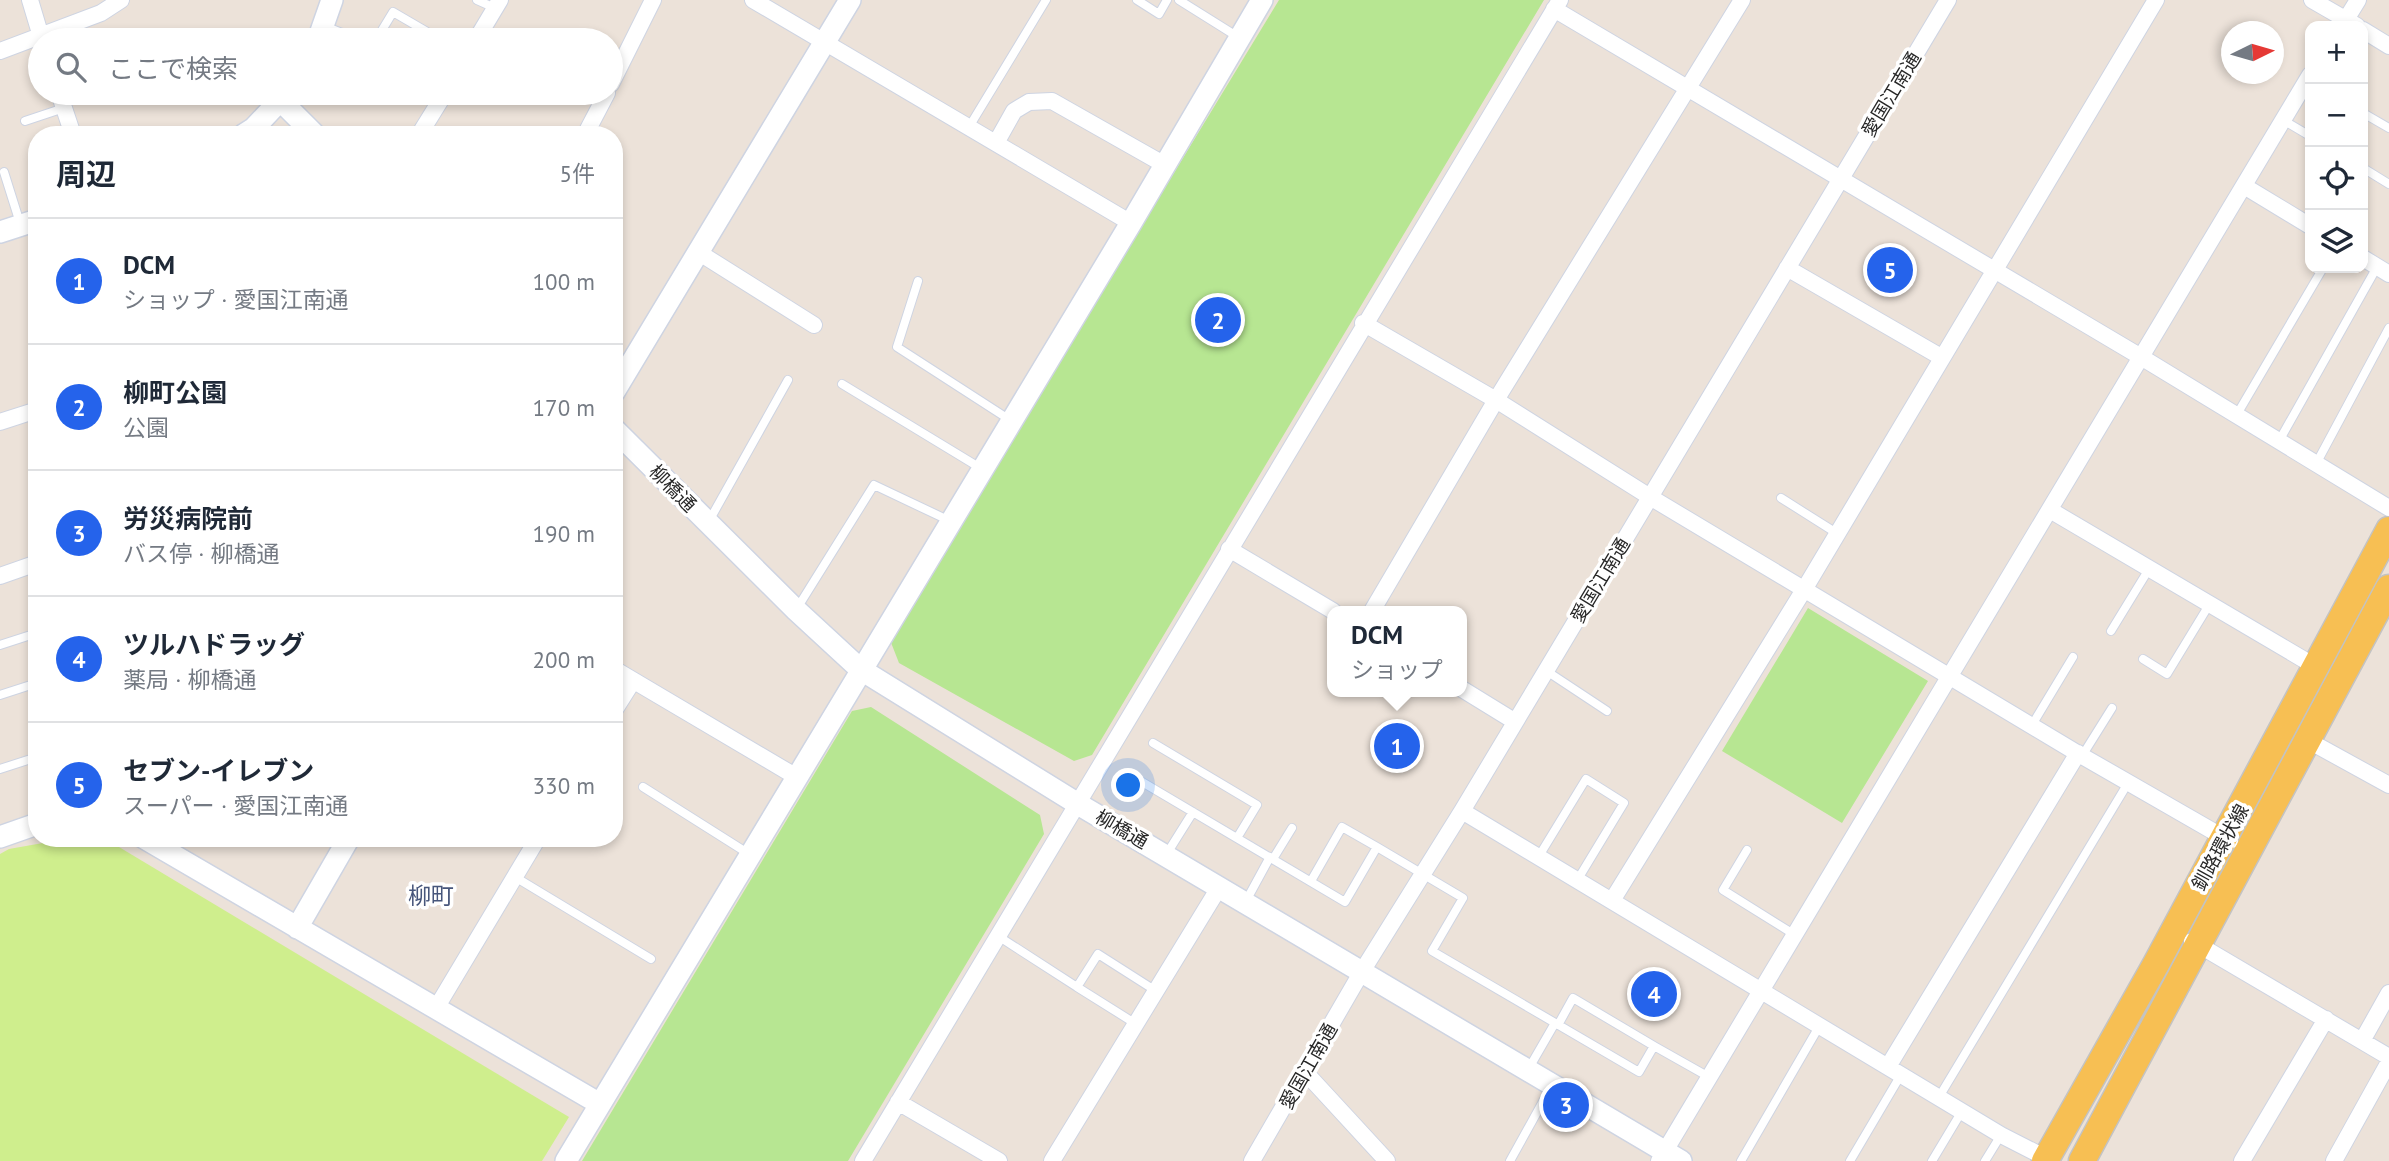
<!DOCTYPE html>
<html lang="ja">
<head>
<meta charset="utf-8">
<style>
  :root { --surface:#fff; --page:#f6f6f7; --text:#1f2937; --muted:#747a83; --line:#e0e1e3; --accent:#2563eb }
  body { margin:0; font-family:"PT Sans","Noto Sans JP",sans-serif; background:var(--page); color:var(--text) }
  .controls { position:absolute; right:21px; top:21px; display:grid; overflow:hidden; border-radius:14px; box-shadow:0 4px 10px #0003 }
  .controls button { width:63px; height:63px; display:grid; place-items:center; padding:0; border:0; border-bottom:2px solid var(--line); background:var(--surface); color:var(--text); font:35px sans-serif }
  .compass { position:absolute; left:2221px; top:21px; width:63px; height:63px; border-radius:50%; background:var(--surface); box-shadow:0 4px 10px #0003; rotate:85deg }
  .you { position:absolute; left:1129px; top:786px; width:24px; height:24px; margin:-18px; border:5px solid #fff; border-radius:50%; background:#1a73e8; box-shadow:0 0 0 10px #1a73e833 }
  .badge { display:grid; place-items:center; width:46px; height:46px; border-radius:50%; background:var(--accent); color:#fff; font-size:23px; font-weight:700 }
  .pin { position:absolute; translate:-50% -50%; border:4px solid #fff; box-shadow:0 2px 7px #0006 }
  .popup { position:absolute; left:1327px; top:606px; width:140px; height:91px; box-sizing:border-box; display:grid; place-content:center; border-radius:14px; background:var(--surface); filter:drop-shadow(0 2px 5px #0005); font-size:23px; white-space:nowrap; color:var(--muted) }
  .popup b { font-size:26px; color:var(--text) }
  .popup::after { content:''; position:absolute; left:50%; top:100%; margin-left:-14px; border:14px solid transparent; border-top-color:var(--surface) }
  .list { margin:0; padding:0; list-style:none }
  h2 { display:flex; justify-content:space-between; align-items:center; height:91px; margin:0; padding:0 28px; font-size:30px }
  h2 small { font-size:23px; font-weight:400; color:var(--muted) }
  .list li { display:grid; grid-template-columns:46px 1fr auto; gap:21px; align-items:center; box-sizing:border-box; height:126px; padding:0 28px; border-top:2px solid var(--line) }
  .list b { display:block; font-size:26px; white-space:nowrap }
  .list p { margin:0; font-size:23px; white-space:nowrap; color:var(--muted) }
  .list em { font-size:23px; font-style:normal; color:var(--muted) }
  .icon { flex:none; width:38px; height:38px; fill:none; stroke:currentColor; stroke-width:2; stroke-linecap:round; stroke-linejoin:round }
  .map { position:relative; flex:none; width:2389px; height:1161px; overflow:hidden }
  .search { position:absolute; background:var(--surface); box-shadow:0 4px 10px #0003; left:28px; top:28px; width:595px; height:77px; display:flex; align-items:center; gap:18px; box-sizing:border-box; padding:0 24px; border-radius:38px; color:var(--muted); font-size:26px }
  .panel { position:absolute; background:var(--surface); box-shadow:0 4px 10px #0003; left:28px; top:126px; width:595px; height:721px; border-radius:28px }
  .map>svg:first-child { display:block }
</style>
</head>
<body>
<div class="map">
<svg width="2389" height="1161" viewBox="0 0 2389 1161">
  <rect width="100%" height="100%" fill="#ece2d9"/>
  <path fill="#b7e692" d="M1279 0H1544L1092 755 1074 761 899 663 890 640Z
    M1808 608 1928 681 1842 823 1722 751Z
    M871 707 1040 815 1044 834 848 1161H582L852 711Z"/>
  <path fill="#cfee8d" d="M71 838H104L569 1117 542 1161H0V854L9 849Z"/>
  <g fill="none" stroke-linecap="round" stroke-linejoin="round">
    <defs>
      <path id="service" d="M477 0 495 8
        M1137 0 1159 14 1167 0
        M1179 0 1238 37
        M324 26 360 40
        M376 40 393 12 441 40
        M2363 113 2389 128
        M2283 120 2310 136
        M25 121 64 108
        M969 127 1046 0
        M2363 168 2389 184
        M4 172 20 223
        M918 281 897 347 1010 420
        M842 384 982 469
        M2236 416 2323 268
        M2279 441 2377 267
        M2316 464 2389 328
        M1781 498 1838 534
        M709 521 788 380
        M796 610 874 485 950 521
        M2111 631 2149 569
        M0 645 37 633
        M2143 659 2167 674 2209 605
        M1545 670 1607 711
        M0 695 37 683
        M2032 725 2073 657
        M1153 743 1257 805 1237 838
        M2082 756 2112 708
        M0 769 37 757
        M1132 776 1345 902 1377 847 1463 898 1432 951 1639 1072 1654 1046 1709 1077
        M643 787 749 854
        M1747 850 1723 890 1795 935
        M1166 855 1193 812
        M1539 856 1586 779 1624 803 1578 879
        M1273 859 1292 828
        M515 877 651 959
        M1311 881 1342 827 1377 847
        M1246 901 1270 857
        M998 936 1077 987 1098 954 1156 991
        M1077 987 1136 1024
        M1558 1025 1573 998 1654 1046
        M1529 1068 1555 1023
        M1939 1097 2128 783
        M1510 1161 1551 1087
        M1741 1161 1820 1025
        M1850 1161 1902 1073
        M1932 1161 1962 1111
        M1985 1161 2001 1135"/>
      <path id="minor" d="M30 0 42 40
        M753 0 1131 223
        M2312 0 2357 26
        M1554 9 2141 357 2389 508
        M2342 26 2358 0
        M2363 30 2389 46
        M476 40 500 0
        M0 51 101 13 121 0
        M611 84 653 0
        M59 93 73 135
        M419 135 445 93
        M585 135 607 93
        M996 143 1014 111 1029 102 1052 101 1165 165
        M2244 186 2310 226
        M698 252 814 325
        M2363 258 2389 274
        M1787 268 1941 357
        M1363 323 1496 400 1650 497 2082 756 2230 841
        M0 422 37 410
        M2050 510 2318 668
        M1229 549 1333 611
        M0 576 37 563
        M1372 611 1496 400 1742 0
        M614 669 795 776
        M1462 689 1514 721
        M614 711 633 681
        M2309 741 2389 785
        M1462 811 2001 1135 2046 1158
        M1613 899 1805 588 2156 0
        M2192 941 2389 1057
        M435 1010 538 838
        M2362 1041 2389 993
        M1889 1065 2078 753
        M1305 1072 1387 1161
        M898 1102 999 1161
        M863 1161 1560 0
        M1052 1161 1220 886
        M1252 1161 1361 973 1462 811 1948 0
        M1659 1161 2310 75
        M2242 1161 2326 1019
        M2334 1161 2389 1062"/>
      <path id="tertiary" d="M318 40 332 0
        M281 101 315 135
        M243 135 254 128 287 93
        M0 232 37 220
        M614 392 850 0
        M614 429 796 610 860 669 1078 804 1681 1161
        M0 837 37 824
        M144 838 600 1104
        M297 928 349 838
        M566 1161 1131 223 1262 0"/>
      <path id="primary" d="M2045 1161 2156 964 2389 530
        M2082 1161 2389 588"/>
    </defs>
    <use href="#service" stroke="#ced4e2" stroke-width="10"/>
    <use href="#minor" stroke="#ced4e2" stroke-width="18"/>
    <use href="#tertiary" stroke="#ced4e2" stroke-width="24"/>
    <use href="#primary" stroke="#c3c3c3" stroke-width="29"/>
    <use href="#service" stroke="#fff" stroke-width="8"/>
    <use href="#minor" stroke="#fff" stroke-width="16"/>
    <use href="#tertiary" stroke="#fff" stroke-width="21"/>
    <use href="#primary" stroke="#f7bf53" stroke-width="26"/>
  </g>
  <g text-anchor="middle" stroke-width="7" stroke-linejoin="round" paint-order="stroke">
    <g font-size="19" fill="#282828" stroke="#fff">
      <text transform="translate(1891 94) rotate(-59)" y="7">愛国江南通</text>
      <text transform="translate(673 488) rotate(45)" y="7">柳橋通</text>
      <text transform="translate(1600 580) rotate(-59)" y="7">愛国江南通</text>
      <text transform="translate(1122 829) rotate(30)" y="7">柳橋通</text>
      <text transform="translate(2220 847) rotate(-61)" y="7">釧路環状線</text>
      <text transform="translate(1308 1066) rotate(-60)" y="7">愛国江南通</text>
    </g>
    <g font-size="23" fill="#47567b" stroke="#fff">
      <text x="431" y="904">柳町</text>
    </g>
  </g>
</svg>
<div class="controls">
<button>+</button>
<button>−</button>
<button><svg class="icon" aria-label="locate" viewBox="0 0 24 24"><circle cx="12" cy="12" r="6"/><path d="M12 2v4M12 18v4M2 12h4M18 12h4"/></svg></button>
<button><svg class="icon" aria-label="layers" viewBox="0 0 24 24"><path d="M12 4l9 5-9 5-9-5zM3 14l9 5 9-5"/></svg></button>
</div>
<svg class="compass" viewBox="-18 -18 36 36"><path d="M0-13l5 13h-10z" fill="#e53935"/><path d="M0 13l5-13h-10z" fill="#747a83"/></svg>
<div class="you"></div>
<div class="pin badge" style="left:1397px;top:746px">1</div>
<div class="popup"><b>DCM</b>ショップ</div>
<div class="pin badge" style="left:1218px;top:320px">2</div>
<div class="pin badge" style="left:1566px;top:1105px">3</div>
<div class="pin badge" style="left:1654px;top:994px">4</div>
<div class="pin badge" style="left:1890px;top:270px">5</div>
<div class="search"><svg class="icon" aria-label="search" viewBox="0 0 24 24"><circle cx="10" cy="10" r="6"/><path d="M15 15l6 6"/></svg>ここで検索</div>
<section class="panel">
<h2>周辺<small>5件</small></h2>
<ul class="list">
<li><span class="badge">1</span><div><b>DCM</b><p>ショップ · 愛国江南通</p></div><em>100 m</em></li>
<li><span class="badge">2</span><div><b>柳町公園</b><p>公園</p></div><em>170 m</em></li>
<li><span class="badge">3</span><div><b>労災病院前</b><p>バス停 · 柳橋通</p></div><em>190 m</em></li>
<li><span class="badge">4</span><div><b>ツルハドラッグ</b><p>薬局 · 柳橋通</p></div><em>200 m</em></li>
<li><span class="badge">5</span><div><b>セブン-イレブン</b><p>スーパー · 愛国江南通</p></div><em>330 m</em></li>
</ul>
</section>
</div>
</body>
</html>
